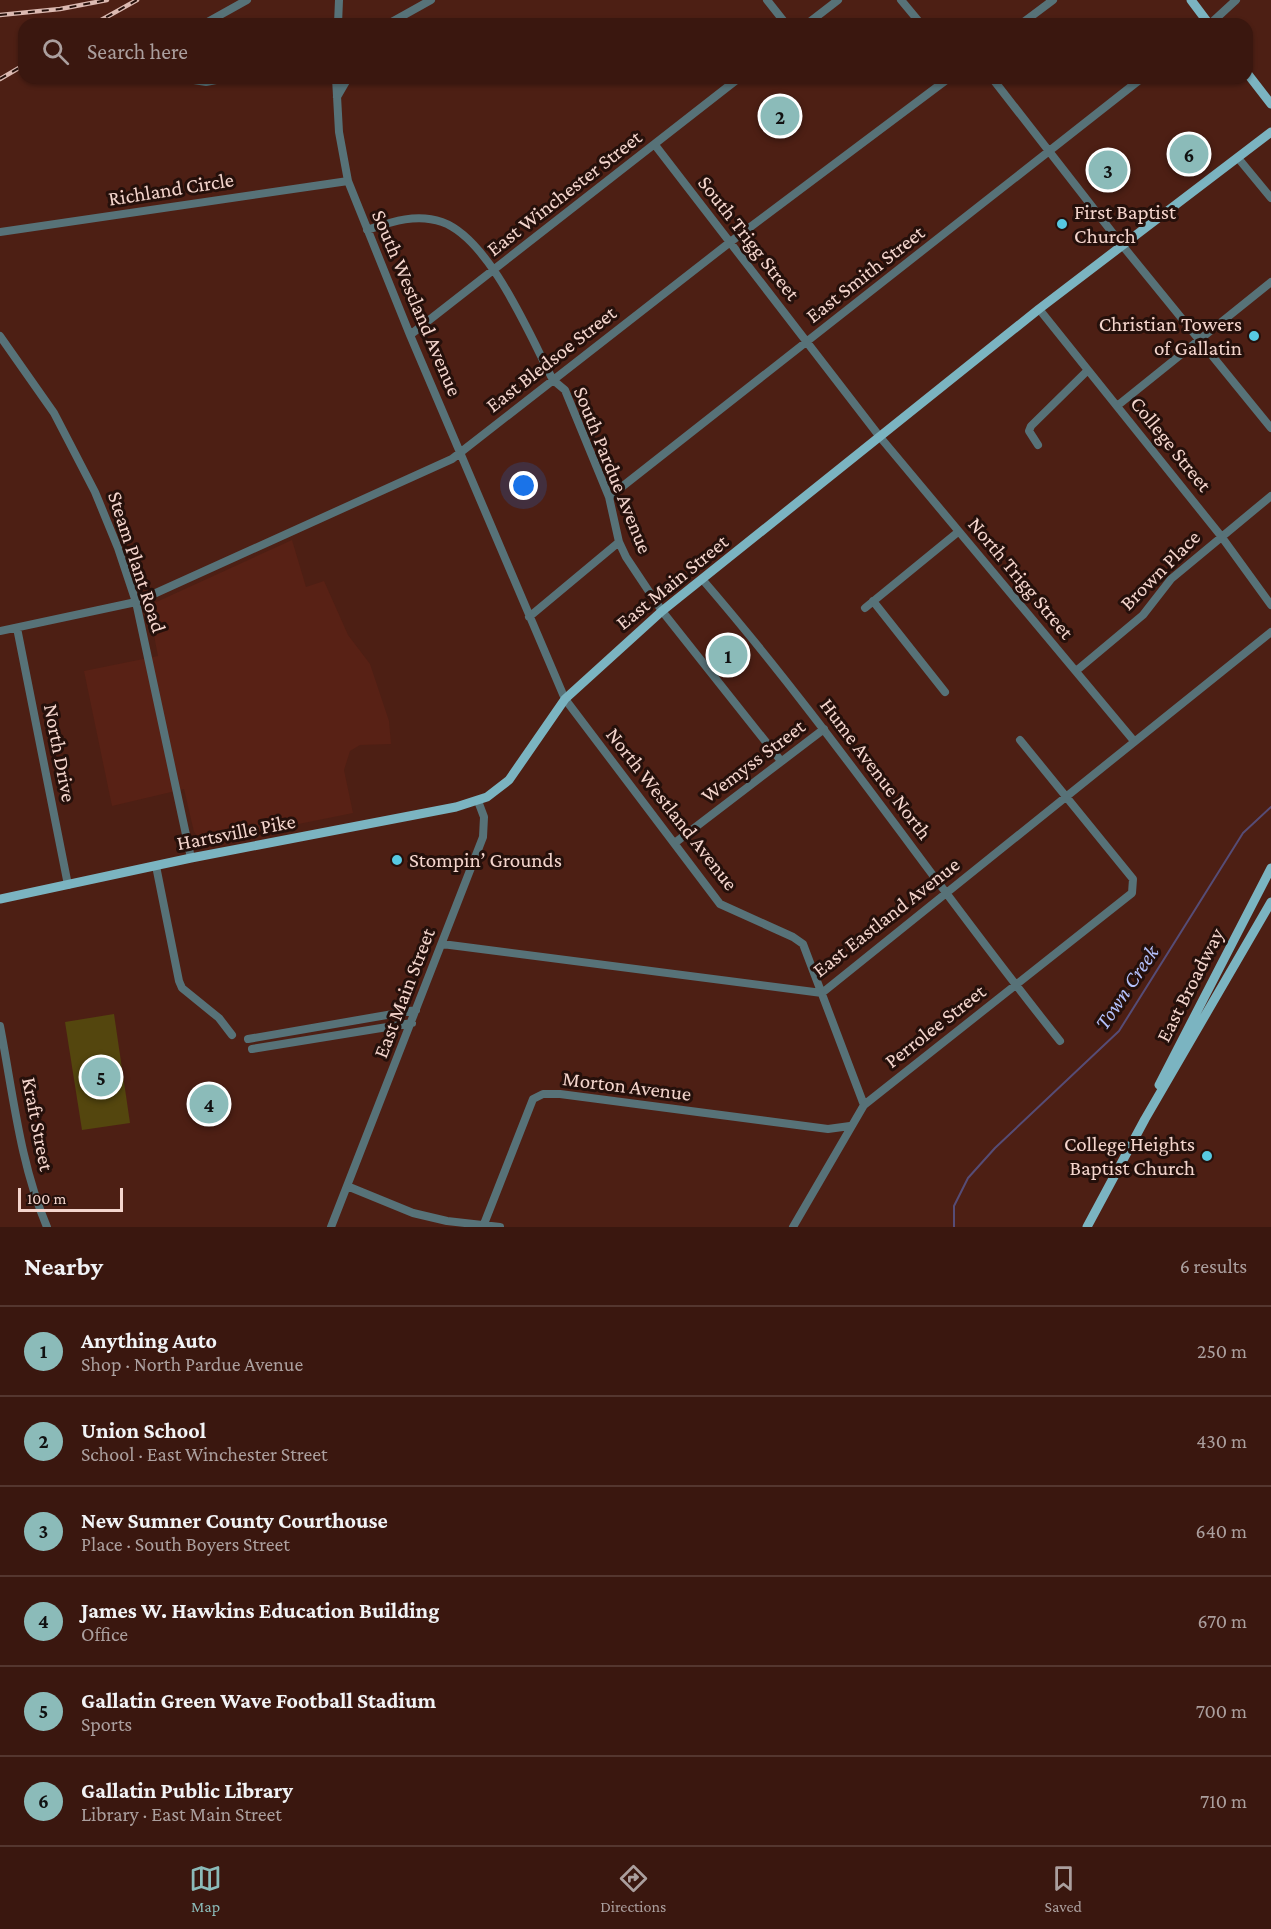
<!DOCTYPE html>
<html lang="en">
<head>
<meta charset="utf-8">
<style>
  :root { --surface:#3a170f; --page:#45241d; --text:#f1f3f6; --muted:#ab9f9e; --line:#54362f; --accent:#8bbbb9 }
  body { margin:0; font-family:"Crimson Pro",serif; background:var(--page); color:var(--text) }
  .scale { position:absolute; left:18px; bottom:15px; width:105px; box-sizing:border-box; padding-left:6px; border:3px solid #f4d5cd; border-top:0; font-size:16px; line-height:21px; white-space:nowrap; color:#f4d5cd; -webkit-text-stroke:4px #25100b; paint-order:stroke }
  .you { position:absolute; left:524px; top:486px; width:21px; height:21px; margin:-15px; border:4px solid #fff; border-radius:50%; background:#1a73e8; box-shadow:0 0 0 9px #1a73e833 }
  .badge { display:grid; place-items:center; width:39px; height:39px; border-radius:50%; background:var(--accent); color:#111; font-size:20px; font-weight:700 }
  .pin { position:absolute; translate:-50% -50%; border:3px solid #fff; box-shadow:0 2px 6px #0006 }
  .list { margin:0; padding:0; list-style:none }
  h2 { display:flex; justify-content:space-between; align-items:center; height:78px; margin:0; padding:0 24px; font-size:26px }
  h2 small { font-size:20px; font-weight:400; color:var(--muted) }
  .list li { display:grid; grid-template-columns:39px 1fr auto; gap:18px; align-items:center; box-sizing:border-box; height:90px; padding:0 24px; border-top:2px solid var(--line) }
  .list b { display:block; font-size:22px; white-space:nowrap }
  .list p { margin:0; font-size:20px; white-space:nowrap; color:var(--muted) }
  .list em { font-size:20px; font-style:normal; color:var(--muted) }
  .icon { flex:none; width:33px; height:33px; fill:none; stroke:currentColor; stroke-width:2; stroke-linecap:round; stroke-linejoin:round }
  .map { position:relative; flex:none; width:1271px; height:1227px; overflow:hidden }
  .search { position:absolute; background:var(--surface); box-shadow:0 2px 4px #0004; left:18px; right:18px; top:18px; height:66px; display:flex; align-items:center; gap:15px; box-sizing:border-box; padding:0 21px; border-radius:18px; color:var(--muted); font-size:22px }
  .sheet { height:618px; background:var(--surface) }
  nav { display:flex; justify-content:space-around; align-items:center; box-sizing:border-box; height:84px; border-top:2px solid var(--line); background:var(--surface); font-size:16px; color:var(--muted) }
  nav a { display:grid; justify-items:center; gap:3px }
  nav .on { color:var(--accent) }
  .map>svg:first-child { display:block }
</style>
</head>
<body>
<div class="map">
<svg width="1271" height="1227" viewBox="0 0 1271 1227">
  <rect width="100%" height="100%" fill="#4d1f14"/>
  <path fill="#582115" d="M292 540 306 587 324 581 348 635 370 664 389 721 391 744 360 745 350 751 344 770 353 813 214 841H202L194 832 184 789 112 806 84 671 158 656 149 610 152 604Z"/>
  <path fill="#54460e" d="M114 1014 130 1123 82 1130 65 1022Z"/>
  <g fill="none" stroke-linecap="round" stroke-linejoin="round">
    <path stroke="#564c76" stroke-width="2" d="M954 1227V1206L968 1178 995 1148 1119 1031 1243 833 1271 807"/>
    <path stroke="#577278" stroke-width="8" d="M767 0 786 24
      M901 0 921 24
      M204 24 247 0
      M338 24 339 0
      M388 24 431 0
      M807 24 838 0
      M1021 24 1053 0
      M1210 24 1236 0
      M182 78 206 82 226 78
      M336 78 339 132 348 181 410 335 565 699 720 904 793 937 803 944 864 1105
      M992 78 1122 245 1271 428
      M337 97 348 78
      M655 145 880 437 1134 741
      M1238 158 1271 198
      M367 230C391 222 416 213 442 222 490 239 530 336 553 380L565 390 609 497 619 542 626 557 662 611 781 761
      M0 232 348 181
      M1039 309 1221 536 1271 605
      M410 335 739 78
      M0 336 54 413 95 492 118 548 136 602 191 858
      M1117 406 1271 282
      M1038 445 1029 431 1031 426 1088 370
      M609 497 1142 78
      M702 579C830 727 938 889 1060 1041
      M873 601 945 692
      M865 608 958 532
      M529 617 619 542
      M17 628 68 885
      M0 631 136 602 452 459 729 243 949 78
      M1076 671 1143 615 1171 579 1271 496
      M676 842 824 729
      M156 866 179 981 182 988 219 1018 232 1035
      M442 944 822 993 1271 632
      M0 1026C13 1093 20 1164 47 1227
      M248 1039 416 1010
      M252 1049 412 1023
      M347 1186 413 1213 447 1221 500 1227
      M484 1224 533 1099 543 1094H560L828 1129 850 1126
      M331 1227 483 837 484 817 478 801
      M793 1227 864 1105 1132 893 1133 879 1020 740"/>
    <path stroke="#7bb4c1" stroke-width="9" d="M1191 0 1209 24
      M1247 73 1271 104
      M0 899 191 858 456 807 487 797 509 780 565 699 662 611 1039 309 1271 132
      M1159 1085 1271 868
      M1087 1227 1145 1119 1271 902"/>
    <defs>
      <path id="rail" d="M0 15 60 9 107 0
        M94 24 137 0
        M0 79 24 65"/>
    </defs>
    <use href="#rail" stroke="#dbb9b1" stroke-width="4.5"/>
    <use href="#rail" stroke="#25100b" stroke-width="2" stroke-dasharray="7" stroke-linecap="butt"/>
  </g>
  <g fill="#57c9e2" stroke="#25100b" stroke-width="2">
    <circle cx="1062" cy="224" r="6"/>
    <circle cx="1254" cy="336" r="6"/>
    <circle cx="397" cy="860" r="6"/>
    <circle cx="1207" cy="1156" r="6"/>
  </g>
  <g text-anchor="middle" stroke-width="6" stroke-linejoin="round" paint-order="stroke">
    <g font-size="21" fill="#f4d5cd" stroke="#25100b">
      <text transform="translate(171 189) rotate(-9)" y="7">Richland Circle</text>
      <text transform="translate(564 193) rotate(-38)" y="7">East Winchester Street</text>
      <text transform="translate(749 238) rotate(52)" y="7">South Trigg Street</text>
      <text transform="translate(865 274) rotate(-38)" y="7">East Smith Street</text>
      <text transform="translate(417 303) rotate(67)" y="7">South Westland Avenue</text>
      <text transform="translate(551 359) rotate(-38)" y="7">East Bledsoe Street</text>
      <text transform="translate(1171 444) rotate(51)" y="7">College Street</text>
      <text transform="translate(613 470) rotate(68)" y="7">South Pardue Avenue</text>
      <text transform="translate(137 562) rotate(72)" y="7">Steam Plant Road</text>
      <text transform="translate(1160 570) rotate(-45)" y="7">Brown Place</text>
      <text transform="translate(1021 578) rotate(50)" y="7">North Trigg Street</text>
      <text transform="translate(672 582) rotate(-39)" y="7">East Main Street</text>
      <text transform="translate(60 753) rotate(79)" y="7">North Drive</text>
      <text transform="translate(753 761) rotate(-37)" y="7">Wemyss Street</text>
      <text transform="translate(876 769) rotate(53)" y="7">Hume Avenue North</text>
      <text transform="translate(672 809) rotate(52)" y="7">North Westland Avenue</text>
      <text transform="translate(236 832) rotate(-11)" y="7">Hartsville Pike</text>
      <text transform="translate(886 917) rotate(-38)" y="7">East Eastland Avenue</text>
      <text transform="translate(1190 985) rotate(-63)" y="7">East Broadway</text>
      <text transform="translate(404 993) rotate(-69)" y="7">East Main Street</text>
      <text transform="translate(935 1026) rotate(-38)" y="7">Perrolee Street</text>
      <text transform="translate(627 1086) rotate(7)" y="7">Morton Avenue</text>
      <text transform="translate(38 1124) rotate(79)" y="7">Kraft Street</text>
    </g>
    <g font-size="21" fill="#f4d5cd" stroke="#25100b" text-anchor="start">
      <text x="1074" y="219">First Baptist<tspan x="1074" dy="24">Church</tspan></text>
      <text x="1242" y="331" text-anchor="end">Christian Towers<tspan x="1242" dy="24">of Gallatin</tspan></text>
      <text x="409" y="867">Stompin’ Grounds</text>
      <text x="1195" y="1151" text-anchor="end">College Heights<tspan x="1195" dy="24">Baptist Church</tspan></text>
    </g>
    <g font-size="22" font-style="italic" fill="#b4c1fc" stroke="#25100b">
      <text transform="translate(1126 987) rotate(-56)" y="8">Town Creek</text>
    </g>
  </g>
</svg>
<div class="scale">100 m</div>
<div class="you"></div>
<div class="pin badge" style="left:728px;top:655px">1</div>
<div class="pin badge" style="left:780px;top:116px">2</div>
<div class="pin badge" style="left:1108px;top:170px">3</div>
<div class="pin badge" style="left:209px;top:1104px">4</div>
<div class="pin badge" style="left:101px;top:1077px">5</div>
<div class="pin badge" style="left:1189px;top:154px">6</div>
<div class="search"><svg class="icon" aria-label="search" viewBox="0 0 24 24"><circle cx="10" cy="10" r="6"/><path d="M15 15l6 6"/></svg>Search here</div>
</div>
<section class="sheet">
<h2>Nearby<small>6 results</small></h2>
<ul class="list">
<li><span class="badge">1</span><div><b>Anything Auto</b><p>Shop · North Pardue Avenue</p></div><em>250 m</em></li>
<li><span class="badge">2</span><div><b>Union School</b><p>School · East Winchester Street</p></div><em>430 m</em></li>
<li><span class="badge">3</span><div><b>New Sumner County Courthouse</b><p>Place · South Boyers Street</p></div><em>640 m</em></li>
<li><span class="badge">4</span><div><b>James W. Hawkins Education Building</b><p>Office</p></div><em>670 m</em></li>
<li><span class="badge">5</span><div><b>Gallatin Green Wave Football Stadium</b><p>Sports</p></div><em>700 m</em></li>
<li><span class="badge">6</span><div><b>Gallatin Public Library</b><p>Library · East Main Street</p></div><em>710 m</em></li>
</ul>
</section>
<nav>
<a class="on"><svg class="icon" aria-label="map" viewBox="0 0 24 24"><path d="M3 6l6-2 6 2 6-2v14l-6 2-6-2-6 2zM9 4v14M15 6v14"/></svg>Map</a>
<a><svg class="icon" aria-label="directions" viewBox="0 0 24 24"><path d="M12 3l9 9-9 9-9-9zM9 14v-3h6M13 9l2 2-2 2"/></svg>Directions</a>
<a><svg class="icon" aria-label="saved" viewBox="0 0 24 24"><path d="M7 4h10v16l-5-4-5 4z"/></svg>Saved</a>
</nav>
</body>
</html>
